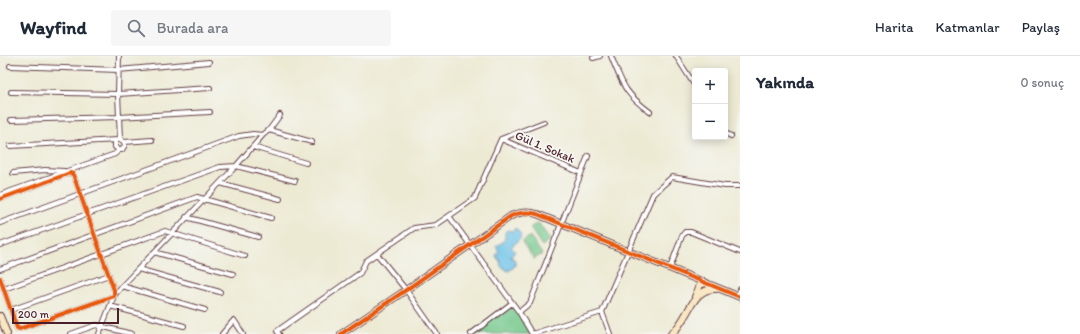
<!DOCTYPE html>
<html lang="tr">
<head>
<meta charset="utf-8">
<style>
  :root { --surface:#fff; --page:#f6f6f7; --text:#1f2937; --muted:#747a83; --line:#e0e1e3 }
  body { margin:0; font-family:Itim,sans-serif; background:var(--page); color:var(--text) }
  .controls { position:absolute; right:12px; top:12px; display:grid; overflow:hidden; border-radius:4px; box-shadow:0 2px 10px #0003 }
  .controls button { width:36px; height:36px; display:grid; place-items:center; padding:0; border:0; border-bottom:1px solid var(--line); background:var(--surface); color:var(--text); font:20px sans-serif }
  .scale { position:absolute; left:12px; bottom:10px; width:107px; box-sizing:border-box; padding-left:4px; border:2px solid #4a1f2b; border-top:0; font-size:11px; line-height:14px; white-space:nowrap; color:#4a1f2b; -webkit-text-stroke:3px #f6f6f2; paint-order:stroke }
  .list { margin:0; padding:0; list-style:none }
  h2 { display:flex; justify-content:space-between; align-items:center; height:52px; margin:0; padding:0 16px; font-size:17px }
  h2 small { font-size:13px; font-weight:400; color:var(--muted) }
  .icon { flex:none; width:22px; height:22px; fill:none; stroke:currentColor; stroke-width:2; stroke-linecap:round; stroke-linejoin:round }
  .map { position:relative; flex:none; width:740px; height:278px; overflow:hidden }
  header { display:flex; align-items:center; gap:24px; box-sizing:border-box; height:56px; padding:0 20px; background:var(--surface); border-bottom:1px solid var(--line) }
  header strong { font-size:19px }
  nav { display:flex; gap:22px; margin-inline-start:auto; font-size:14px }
  .search { width:280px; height:36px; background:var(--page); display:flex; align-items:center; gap:10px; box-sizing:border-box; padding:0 14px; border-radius:4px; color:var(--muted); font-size:15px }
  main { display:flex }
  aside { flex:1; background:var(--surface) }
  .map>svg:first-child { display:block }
</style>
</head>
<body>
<header>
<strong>Wayfind</strong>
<div class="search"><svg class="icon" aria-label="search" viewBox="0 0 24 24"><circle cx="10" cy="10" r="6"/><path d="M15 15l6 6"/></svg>Burada ara</div>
<nav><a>Harita</a><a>Katmanlar</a><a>Paylaş</a></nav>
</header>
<main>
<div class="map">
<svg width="740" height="278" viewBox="0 0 740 278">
  <rect width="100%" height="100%" fill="#f6f6f2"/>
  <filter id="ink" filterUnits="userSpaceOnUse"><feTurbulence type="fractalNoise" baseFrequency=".025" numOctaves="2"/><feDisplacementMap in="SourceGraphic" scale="8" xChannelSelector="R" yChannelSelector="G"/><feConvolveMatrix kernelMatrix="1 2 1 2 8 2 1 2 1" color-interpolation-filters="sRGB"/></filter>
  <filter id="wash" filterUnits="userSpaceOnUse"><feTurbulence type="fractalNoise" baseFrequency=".012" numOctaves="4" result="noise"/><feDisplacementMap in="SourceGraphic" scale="16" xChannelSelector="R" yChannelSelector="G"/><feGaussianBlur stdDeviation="0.9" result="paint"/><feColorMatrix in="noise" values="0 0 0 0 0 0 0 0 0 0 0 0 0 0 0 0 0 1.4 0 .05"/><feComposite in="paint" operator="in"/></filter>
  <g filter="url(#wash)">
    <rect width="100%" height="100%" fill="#edead4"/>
    <path fill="#73c88b" stroke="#5e745b" d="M538 166 550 184 542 190 530 172Z
      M530 180 542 198 534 203 522 186Z
      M512 247 532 278H471Z"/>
    <path fill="#6bc2e8" stroke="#5a708a" d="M516 172 521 179 520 183 511 191 515 195 511 201 515 204V209L512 213 508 215 501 210 500 205 497 202 496 199 499 196 496 190C503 186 506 185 505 176L508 174 512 175Z"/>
  </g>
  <g filter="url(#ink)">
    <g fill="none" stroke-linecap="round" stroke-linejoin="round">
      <defs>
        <path id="street" d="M119 0 118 38 120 83
          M611 0C623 29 624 37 650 56
          M676 0 695 30
          M593 2 600 0
          M10 10 118 14 209 6
          M11 36 118 38 210 32
          M11 64 118 61 210 56
          M269 74 312 86
          M725 77 731 80
          M501 83 581 117
          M124 86 125 89 122 94H119L115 91V87L118 83 122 84 124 86 152 84
          M10 90 117 84
          M253 91 306 107
          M13 117 45 114 64 115
          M220 127 280 143
          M0 139 115 98 119 94
          M0 143 70 117 73 118 114 234V240L19 273 17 272 0 222
          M449 160 519 256 532 278
          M186 161 258 181
          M0 167 239 80 253 78 263 79
          M0 189 220 111 236 110 295 125
          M154 196 233 218
          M377 198 406 234 437 278
          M670 212 682 180 685 176H691L740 196
          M0 213 197 141 271 162
          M138 213 220 236
          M122 230 205 254
          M4 233 165 175 245 200
          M737 240 740 233
          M110 250 184 270
          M11 254 109 219
          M519 256 530 247 588 100
          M602 256 610 278
          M71 278 96 269 132 278
          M99 278 114 240 122 230 236 110 263 79 269 74 280 59
          M222 278 234 264 243 278
          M279 278 277 275 360 217 366 205 414 172 436 169 475 142 501 83 544 66
          M471 278 512 247
          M532 278 602 256 653 138 672 121 725 130H740"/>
        <path id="secondary" d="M695 241 700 229 706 227
          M0 260 7 278
          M341 278 406 234 511 160C520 156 527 155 537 158L740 241
          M671 278C688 266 691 231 716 233"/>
      </defs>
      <use href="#street" stroke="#623d44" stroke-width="6"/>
      <use href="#secondary" stroke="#623d44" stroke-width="8"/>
      <use href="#street" stroke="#fff" stroke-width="4"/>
      <use href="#secondary" stroke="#f9e7c3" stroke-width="6"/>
      <defs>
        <path id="cycleway" d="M0 143 70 117 73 118 114 234V240L19 273 17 272 0 222
          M341 278 406 234 511 160C520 156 527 155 537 158L740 241"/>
      </defs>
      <use href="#cycleway" stroke="#f6f6f2" stroke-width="6"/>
      <use href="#cycleway" stroke="#e8590c" stroke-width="4"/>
    </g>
  </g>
  <g text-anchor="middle" stroke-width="3.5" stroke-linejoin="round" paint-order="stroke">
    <g font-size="12" fill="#4a1f2b" stroke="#f6f6f2">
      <text transform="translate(545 91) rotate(23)" y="4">Gül 1. Sokak</text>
    </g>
  </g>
</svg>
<div class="controls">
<button>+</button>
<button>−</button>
</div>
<div class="scale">200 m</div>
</div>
<aside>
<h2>Yakında<small>0 sonuç</small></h2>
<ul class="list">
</ul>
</aside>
</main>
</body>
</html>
